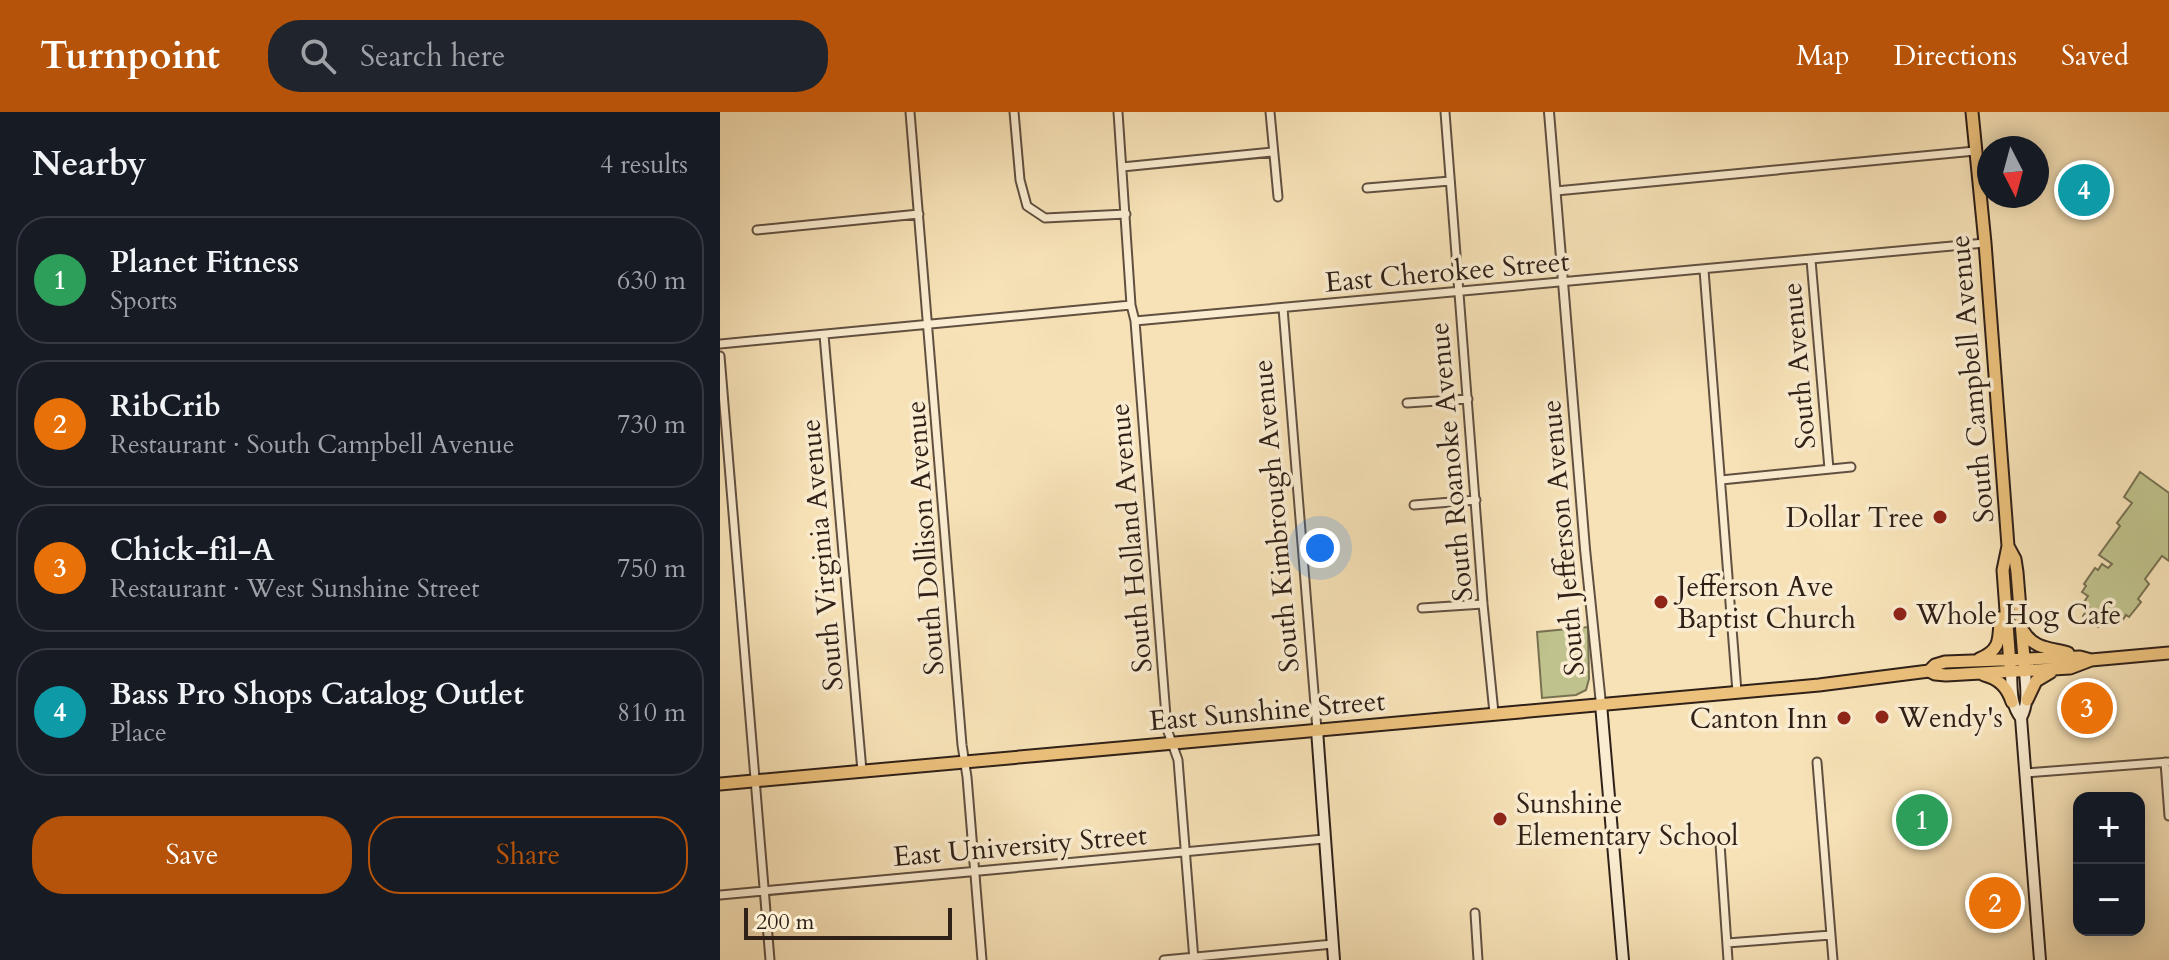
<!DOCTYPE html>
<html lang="en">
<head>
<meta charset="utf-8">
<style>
  :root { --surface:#171b24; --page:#20242c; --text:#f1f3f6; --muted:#9ea1a6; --line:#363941; --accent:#b45309 }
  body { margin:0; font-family:Cardo,serif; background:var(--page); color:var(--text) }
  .controls { position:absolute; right:24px; bottom:24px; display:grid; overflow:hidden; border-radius:16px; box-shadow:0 4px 20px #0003 }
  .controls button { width:72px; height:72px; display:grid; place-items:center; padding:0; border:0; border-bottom:2px solid var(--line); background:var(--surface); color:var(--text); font:40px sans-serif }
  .compass { position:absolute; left:1257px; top:24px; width:72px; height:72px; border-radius:50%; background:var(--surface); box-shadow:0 4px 20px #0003; rotate:174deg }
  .scale { position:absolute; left:24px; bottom:20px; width:208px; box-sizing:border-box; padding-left:8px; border:4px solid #2f2018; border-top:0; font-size:22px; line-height:28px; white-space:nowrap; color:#2f2018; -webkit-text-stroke:6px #faecd0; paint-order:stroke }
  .you { position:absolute; left:600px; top:436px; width:28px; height:28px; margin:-20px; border:6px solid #fff; border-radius:50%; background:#1a73e8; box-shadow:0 0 0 12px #1a73e833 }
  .badge { display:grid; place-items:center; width:52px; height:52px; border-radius:50%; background:var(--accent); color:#fff; font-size:26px; font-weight:700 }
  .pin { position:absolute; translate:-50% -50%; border:4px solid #fff; box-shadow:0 2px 8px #0006 }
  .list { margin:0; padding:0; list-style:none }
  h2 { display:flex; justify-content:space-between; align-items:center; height:104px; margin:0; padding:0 32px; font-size:34px }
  h2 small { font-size:26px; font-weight:400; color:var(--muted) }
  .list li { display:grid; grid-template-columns:52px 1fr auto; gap:24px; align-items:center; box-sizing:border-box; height:128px; margin:0 16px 16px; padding:0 16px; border:2px solid var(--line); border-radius:32px }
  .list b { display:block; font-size:30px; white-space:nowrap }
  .list p { margin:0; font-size:26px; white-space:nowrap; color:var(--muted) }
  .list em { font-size:26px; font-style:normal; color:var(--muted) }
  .actions { display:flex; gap:16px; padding:24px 32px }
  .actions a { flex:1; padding:18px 0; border:2px solid var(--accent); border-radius:32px; text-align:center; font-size:28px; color:var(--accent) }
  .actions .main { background:var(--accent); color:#fff }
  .icon { flex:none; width:44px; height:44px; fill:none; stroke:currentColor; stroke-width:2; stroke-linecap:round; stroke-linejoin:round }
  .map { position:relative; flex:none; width:1449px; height:848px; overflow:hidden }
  header { display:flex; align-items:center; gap:48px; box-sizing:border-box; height:112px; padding:0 40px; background:var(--accent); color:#fff }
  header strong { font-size:38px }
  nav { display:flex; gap:44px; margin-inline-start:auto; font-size:28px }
  .search { width:560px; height:72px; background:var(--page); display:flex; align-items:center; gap:20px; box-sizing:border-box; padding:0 28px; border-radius:32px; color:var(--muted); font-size:30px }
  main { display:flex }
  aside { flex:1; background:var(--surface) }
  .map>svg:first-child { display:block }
</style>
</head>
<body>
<header>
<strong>Turnpoint</strong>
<div class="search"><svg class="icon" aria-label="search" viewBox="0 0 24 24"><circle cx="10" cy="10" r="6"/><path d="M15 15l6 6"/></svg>Search here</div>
<nav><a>Map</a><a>Directions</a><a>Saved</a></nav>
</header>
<main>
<aside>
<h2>Nearby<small>4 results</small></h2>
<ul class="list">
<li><span class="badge" style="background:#2e9e5b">1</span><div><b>Planet Fitness</b><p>Sports</p></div><em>630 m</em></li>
<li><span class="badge" style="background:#e8710a">2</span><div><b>RibCrib</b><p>Restaurant · South Campbell Avenue</p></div><em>730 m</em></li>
<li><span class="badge" style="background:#e8710a">3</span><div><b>Chick-fil-A</b><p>Restaurant · West Sunshine Street</p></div><em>750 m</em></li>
<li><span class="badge" style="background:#0f9aa8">4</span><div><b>Bass Pro Shops Catalog Outlet</b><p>Place</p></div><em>810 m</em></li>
</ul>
<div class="actions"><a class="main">Save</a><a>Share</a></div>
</aside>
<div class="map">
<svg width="1449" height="848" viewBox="0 0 1449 848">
  <rect width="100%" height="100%" fill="#f7e2b7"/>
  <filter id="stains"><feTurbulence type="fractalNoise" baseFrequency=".0025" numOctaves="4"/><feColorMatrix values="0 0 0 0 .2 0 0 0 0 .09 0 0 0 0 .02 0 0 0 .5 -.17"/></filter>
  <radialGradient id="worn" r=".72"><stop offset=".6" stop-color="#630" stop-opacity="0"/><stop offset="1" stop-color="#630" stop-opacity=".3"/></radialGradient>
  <path fill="#bfc28c" stroke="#777152" stroke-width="2" d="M1420 360 1449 381V449L1442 444 1425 467 1429 472 1418 487 1421 490 1409 505 1406 503 1402 509 1396 505 1391 510 1385 507 1378 515 1363 504 1369 495 1364 490 1368 484 1362 480 1366 474 1364 472 1375 456 1378 458 1382 452 1388 456 1392 452 1379 443 1400 414 1397 411 1412 391 1404 385Z
    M868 515 869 567 866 578 856 583 822 586 817 520Z"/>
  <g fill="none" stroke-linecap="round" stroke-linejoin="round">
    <defs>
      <path id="minor" d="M190 0 242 633 247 665 262 848
        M294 0 300 68 307 94 325 106 406 102
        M398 0 411 193 415 209 447 617 458 648 474 848
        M550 0 558 85
        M725 0 763 492 774 601
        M402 55 553 40
        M647 76 730 69
        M836 79 1255 39
        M37 118 199 102
        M1091 148 1109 357
        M984 158 1017 580
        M563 196 597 618
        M415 209 1265 131
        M104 223 142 659
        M0 232 411 193
        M0 244 50 848
        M687 291 748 287
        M1001 368 1131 355
        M694 393 756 388
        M702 496 763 492
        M1097 650 1113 848
        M1445 650 1449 704
        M1306 661 1449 650
        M1000 732 1008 848
        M0 783 604 727
        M755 801 758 848
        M1007 831 1111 823
        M444 848 613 832"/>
      <path id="tertiary" d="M829 0 865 437 881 592"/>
      <path id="secondary" d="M1305 559C1306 575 1309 591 1301 606L1320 848
        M1291 560C1292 577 1290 592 1301 606
        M881 592 903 848
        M597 618 614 848"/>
      <path id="primary" d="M1252 0 1265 131 1288 434 1295 447 1297 460 1305 559
        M1288 434 1283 458 1290 553
        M1304 520C1314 537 1331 536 1348 541
        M1259 547C1281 538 1279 527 1280 506
        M1209 559 1215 553 1225 550 1360 545 1371 548 1449 541
        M1264 563C1279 567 1287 575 1292 590
        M1307 588 1316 569 1331 560
        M0 672 1099 573 1209 559 1215 562 1226 563 1350 556 1371 548"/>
    </defs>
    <use href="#minor" stroke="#615040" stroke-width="11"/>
    <use href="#tertiary" stroke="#615040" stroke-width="12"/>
    <use href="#secondary" stroke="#2f2018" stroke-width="14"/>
    <use href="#primary" stroke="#2f2018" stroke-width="15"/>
    <use href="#minor" stroke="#faecd0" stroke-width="7"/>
    <use href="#tertiary" stroke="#faecd0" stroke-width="8"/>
    <use href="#secondary" stroke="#faecd0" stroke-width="10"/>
    <use href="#primary" stroke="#ecc17c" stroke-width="11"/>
  </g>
  <g fill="#8f2418" stroke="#faecd0" stroke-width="3">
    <circle cx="1220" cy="405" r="8"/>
    <circle cx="941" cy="490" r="8"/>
    <circle cx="1180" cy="502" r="8"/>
    <circle cx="1162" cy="605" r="8"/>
    <circle cx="1124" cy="606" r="8"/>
    <circle cx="780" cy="707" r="8"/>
  </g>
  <g text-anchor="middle" stroke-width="7" stroke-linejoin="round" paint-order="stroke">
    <g font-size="28" fill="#2f2018" stroke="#faecd0">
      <text transform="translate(727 159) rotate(-5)" y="10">East Cherokee Street</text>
      <text transform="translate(1078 254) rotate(-95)" y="10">South Avenue</text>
      <text transform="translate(1251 267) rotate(-95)" y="10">South Campbell Avenue</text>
      <text transform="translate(730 350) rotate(-95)" y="10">South Roanoke Avenue</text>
      <text transform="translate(555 404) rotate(-95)" y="10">South Kimbrough Avenue</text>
      <text transform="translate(204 426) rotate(-94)" y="10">South Dollison Avenue</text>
      <text transform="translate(410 426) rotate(-95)" y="10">South Holland Avenue</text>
      <text transform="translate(842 426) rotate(-95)" y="10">South Jefferson Avenue</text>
      <text transform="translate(101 443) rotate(-95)" y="10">South Virginia Avenue</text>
      <text transform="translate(547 598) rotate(-5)" y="10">East Sunshine Street</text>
      <text transform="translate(300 733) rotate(-5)" y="10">East University Street</text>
    </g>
    <g font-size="28" fill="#2f2018" stroke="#faecd0" text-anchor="start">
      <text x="1204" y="415" text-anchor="end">Dollar Tree</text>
      <text x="957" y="484">Jefferson Ave<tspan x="957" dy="32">Baptist Church</tspan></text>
      <text x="1196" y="512">Whole Hog Cafe</text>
      <text x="1178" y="615">Wendy's</text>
      <text x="1108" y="616" text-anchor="end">Canton Inn</text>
      <text x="796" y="701">Sunshine<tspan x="796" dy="32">Elementary School</tspan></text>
    </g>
  </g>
  <rect width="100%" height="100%" filter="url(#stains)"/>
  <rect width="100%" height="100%" fill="url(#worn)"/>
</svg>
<div class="controls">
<button>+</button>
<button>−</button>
</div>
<svg class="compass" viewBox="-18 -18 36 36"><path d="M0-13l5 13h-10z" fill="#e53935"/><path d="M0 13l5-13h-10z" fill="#9ea1a6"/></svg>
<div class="scale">200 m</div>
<div class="you"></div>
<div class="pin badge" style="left:1202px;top:708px;background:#2e9e5b">1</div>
<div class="pin badge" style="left:1275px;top:791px;background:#e8710a">2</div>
<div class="pin badge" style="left:1367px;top:596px;background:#e8710a">3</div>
<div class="pin badge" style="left:1364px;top:78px;background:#0f9aa8">4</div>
</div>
</main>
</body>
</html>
